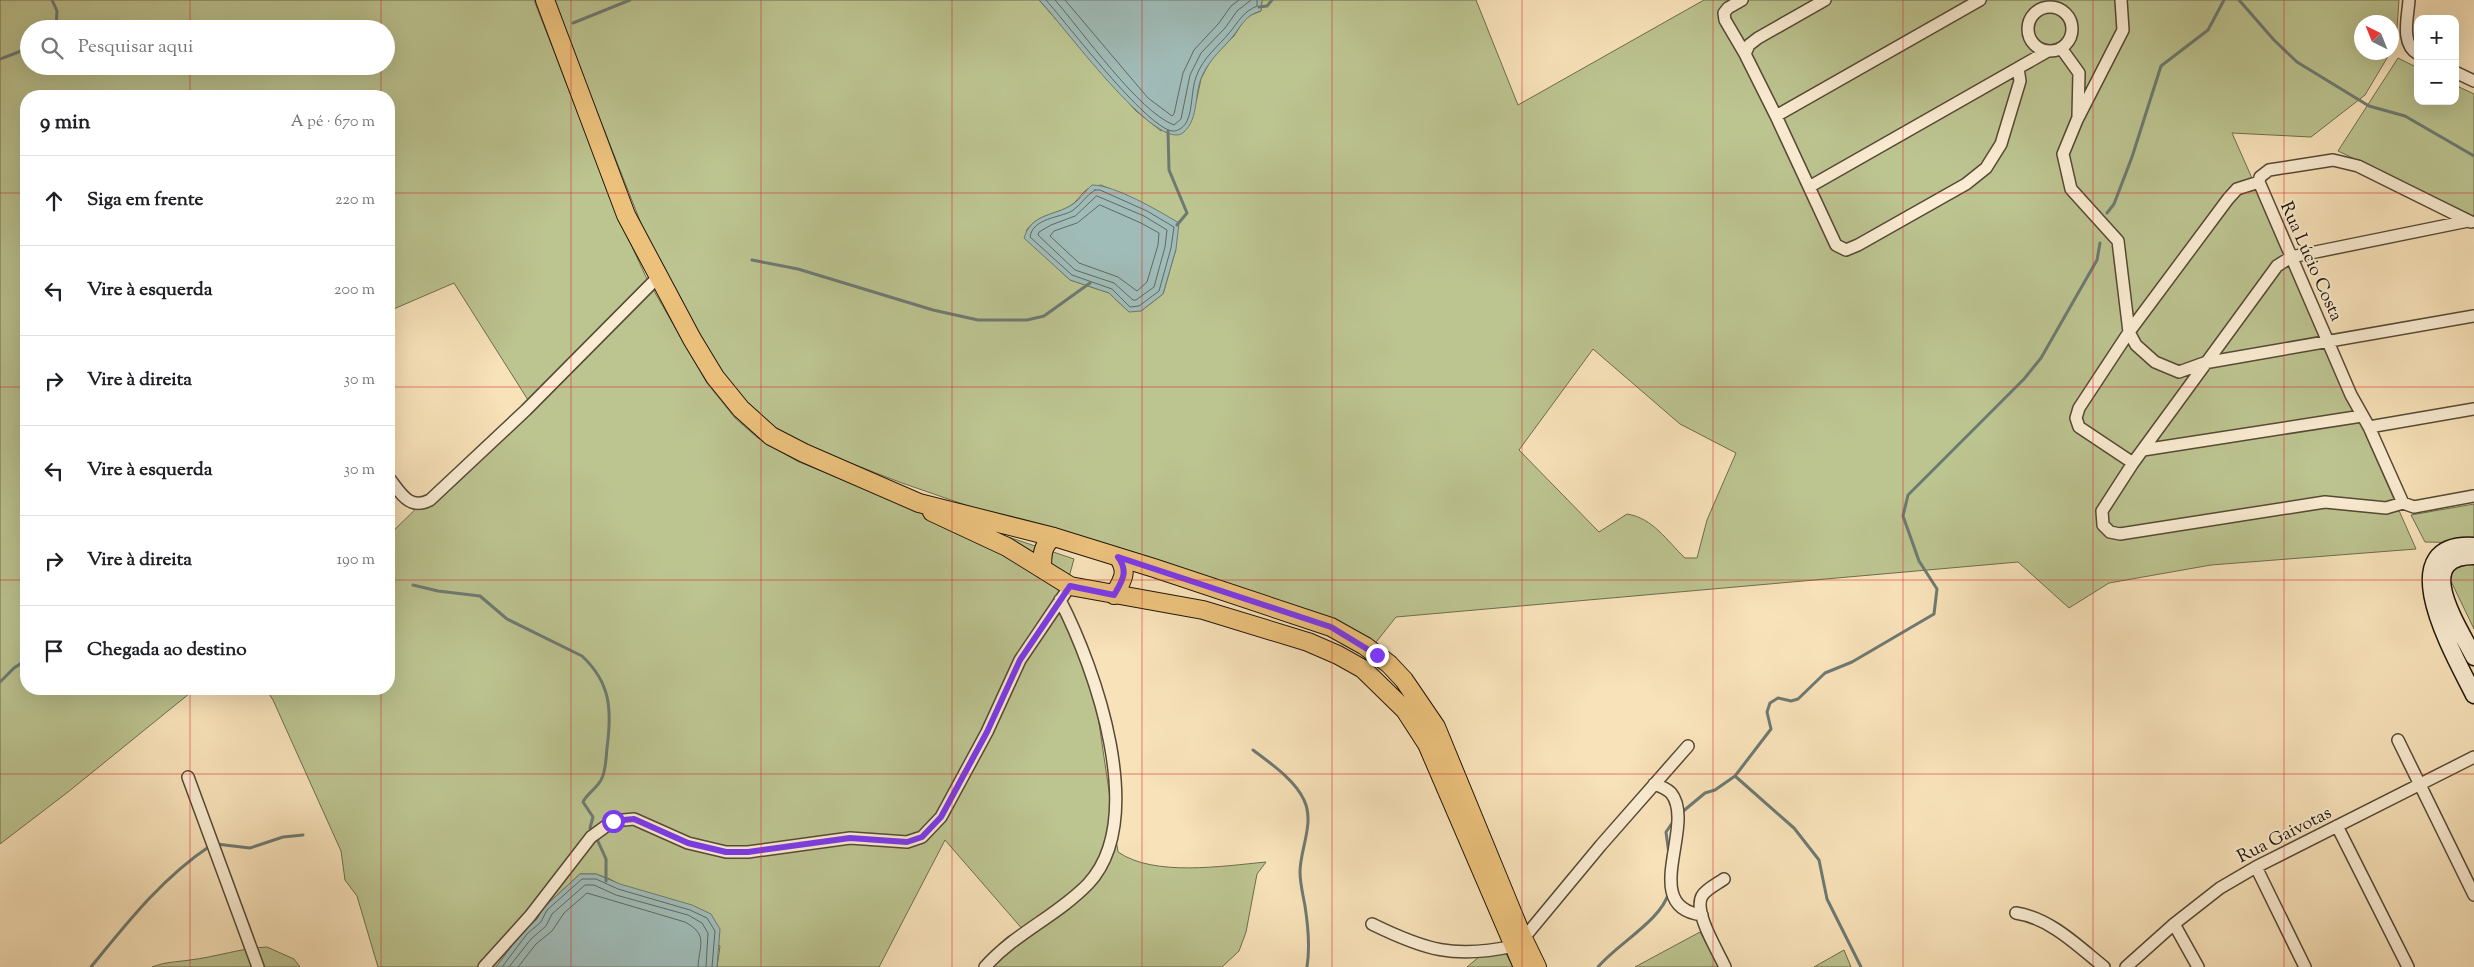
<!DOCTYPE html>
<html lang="pt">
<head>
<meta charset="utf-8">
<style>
  :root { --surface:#fff; --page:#f2f2f2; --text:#202124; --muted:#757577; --line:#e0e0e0 }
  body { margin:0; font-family:"Sorts Mill Goudy",serif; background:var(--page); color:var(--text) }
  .controls { position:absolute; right:15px; top:15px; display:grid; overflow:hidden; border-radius:10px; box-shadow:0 5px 20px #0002 }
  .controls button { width:45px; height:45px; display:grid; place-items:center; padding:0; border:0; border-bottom:1px solid var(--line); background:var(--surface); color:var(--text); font:25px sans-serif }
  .compass { position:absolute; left:2354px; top:15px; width:45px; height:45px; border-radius:50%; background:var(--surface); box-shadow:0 5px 20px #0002; rotate:317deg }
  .stop { position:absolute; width:15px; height:15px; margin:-11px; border:4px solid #7c3aed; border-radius:50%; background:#fff }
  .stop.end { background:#7c3aed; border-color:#fff; box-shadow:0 1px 5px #0008 }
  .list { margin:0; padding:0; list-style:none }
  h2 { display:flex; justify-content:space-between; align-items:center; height:65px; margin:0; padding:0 20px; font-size:21px }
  h2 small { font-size:16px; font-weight:400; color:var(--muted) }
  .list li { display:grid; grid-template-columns:32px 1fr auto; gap:15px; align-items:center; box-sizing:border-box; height:90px; padding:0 20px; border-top:1px solid var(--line) }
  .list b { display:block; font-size:19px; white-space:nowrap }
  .list em { font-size:16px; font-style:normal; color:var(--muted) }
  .icon { flex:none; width:28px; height:28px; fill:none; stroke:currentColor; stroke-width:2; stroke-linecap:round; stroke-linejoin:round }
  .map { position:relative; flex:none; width:2474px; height:967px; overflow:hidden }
  .search { position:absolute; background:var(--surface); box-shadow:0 5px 20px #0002; left:20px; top:20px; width:375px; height:55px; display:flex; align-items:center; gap:12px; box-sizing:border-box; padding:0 18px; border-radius:28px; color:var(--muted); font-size:19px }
  .panel { position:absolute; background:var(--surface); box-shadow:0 5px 20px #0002; left:20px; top:90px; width:375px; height:605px; border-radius:20px }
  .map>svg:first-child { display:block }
</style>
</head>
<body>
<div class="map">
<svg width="2474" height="967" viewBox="0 0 2474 967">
  <rect width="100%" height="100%" fill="#f8e2b9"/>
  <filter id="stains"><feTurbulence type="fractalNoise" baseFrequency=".004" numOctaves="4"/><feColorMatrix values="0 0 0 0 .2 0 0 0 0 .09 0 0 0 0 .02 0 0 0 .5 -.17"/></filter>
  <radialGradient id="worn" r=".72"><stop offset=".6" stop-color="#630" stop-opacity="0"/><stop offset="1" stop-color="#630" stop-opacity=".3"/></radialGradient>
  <path fill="#bcc490" stroke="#6e6d4c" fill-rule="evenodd" d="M0 0H534L617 214 646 277 707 383 735 418 758 438 797 461 865 489 1074 559 1066 588V598L1091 669 1118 852C1154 877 1223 866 1266 862L1257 874 1246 932 1239 951 1222 967H991C991 950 1006 932 1024 931L945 840 879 967H717L720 946 610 879 596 874H580L543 908 537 919 523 931 496 967H378L357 896 345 880 341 851 273 700 266 689H389V535L528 400 454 283 389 311V96H26V689H195L68 792 0 844ZM29 29H386V66H29Z
    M553 0H1039L1136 111 1161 131 1196 102 1201 79 1211 59 1234 36 1246 17 1261 11 1262 0H1476L1518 105 1704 0H2399L2396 42 2392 50V22H2362V52L2390 53 2365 95 2311 137 2232 133 2416 549 2211 565 2109 583 2069 608 2018 562 1396 617 1373 646 902 483 806 446 769 424 729 384 696 332 644 231ZM1101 185 1110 189 1176 249 1163 294 1141 311 1125 308 1109 293 1070 280 1053 264 1026 231C1037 214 1055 215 1070 206 1077 202 1080 195 1086 190 1090 187 1097 186 1101 185ZM1593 349 1680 424 1736 453 1707 520 1697 558H1685C1667 541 1653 518 1627 514L1599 532 1519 450Z
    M2398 58 2418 68V101H2455V85L2474 94V216L2338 151Z
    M2474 504V543L2425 542 2411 515Z
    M2474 552V629L2449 577 2450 563Z
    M1700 932 1719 967H1635Z
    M1502 946 1513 967H1467L1486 951Z
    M267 947 294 959 300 967H152C165 962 176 962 190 960 216 957 241 948 267 947Z
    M1844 950 1851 967H1814Z"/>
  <path fill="#a0bcb8" stroke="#6d7a72" d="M1039 0H1262L1261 11C1246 15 1243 23 1234 35 1222 50 1211 57 1202 76 1194 94 1199 118 1184 132 1158 157 1059 19 1039 0Z
    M1092 185C1115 185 1159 211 1179 223L1176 249 1163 294 1141 311 1129 312 1109 293 1070 280 1024 238C1031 215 1051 216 1068 207 1079 202 1084 192 1092 185Z
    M580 874H596L620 884 692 905 711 914 720 929 717 967H496L523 931 537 919 543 908Z"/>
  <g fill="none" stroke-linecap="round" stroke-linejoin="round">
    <path stroke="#606960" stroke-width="1" d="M1046 0C1068 25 1145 126 1172 131 1178 132 1185 126 1187 121 1193 108 1191 91 1196 77 1203 57 1218 47 1230 32 1239 21 1243 12 1257 6V0
      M1055 0C1082 31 1139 112 1174 125L1181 119 1190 75 1201 53 1225 28 1237 11 1251 0
      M1065 0 1148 98 1172 116 1174 114 1183 73 1194 50 1219 23 1231 6 1239 0
      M1095 190H1100L1147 211 1174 227 1171 248 1159 291 1139 306 1130 307 1112 289 1072 275 1030 237C1033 218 1059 218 1072 211 1081 205 1086 195 1095 190Z
      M1097 196 1144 216 1167 230 1165 247 1154 287 1136 300H1133L1114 283 1075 270 1038 235 1039 232 1051 225 1075 216Z
      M1100 205 1141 223 1159 233 1158 245 1147 282 1137 291 1118 277 1079 263 1050 236 1054 231 1077 223Z
      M502 967 527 934 541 922 547 910 582 879H596L618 889 690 910 707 918 715 931 712 967
      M509 967 531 939 546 926 552 914 585 885H594L616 895 688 915 702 923 708 933 706 967
      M518 967 536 944 552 931 564 913 587 893 685 922C709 935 699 945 698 967"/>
    <path stroke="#6d7a72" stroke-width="3" d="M52 0 57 11 56 29
      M2239 0 2274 40 2297 62 2369 106 2405 116 2474 156
      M1259 7 1267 6 1272 0
      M573 23 630 0
      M0 59 29 48
      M1168 131 1169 170 1187 213 1177 225
      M2107 213 2114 204 2132 157 2161 66 2208 30 2224 0
      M752 260 798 269 933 310 978 320H1027L1044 316 1090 283
      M413 585 438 591 480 596 507 619 582 656C611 683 612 710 607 748 606 758 606 769 602 778 598 788 587 793 583 802L593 817 590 828 592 832
      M0 682 14 668 26 660
      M1253 750C1270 763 1295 780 1304 800 1315 823 1300 849 1300 872 1300 883 1303 895 1305 906 1308 925 1310 948 1307 967
      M1735 776 1794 828 1819 860 1827 899 1861 967
      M1681 813 1705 793 1715 790 1735 776 1771 729 1767 712 1770 703 1778 698 1791 701 1798 699 1825 673 1852 662 1934 614 1937 589 1919 561 1903 516 1908 495 2024 379 2041 358 2097 260 2100 243
      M596 837 606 859V881
      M216 844 250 848 283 837 303 835
      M1669 854 1666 832 1675 819
      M91 967C127 923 162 878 210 846
      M1598 967C1618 943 1661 921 1669 892"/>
    <defs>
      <path id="street" d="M1742 0 1728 8 1724 13 1725 20 1745 54
        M1825 0 1758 38 1749 45 1745 54 1776 116 1980 0
        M2121 0 2123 30 2077 120 2063 154 2071 189 2118 241 2129 332 2136 345 2155 362 2179 372 2204 363 2474 316
        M2409 0C2408 17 2400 44 2418 54
        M2028 29a22 22 0 1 1 44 0a22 22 0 1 1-44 0Z
        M2061 48 2079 73 2078 116
        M2018 68 2048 51
        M2455 72 2474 81
        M1776 116 1836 245 1846 250 1858 245 1966 184 1986 168 2001 144 2020 81 2018 68 1809 187
        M2471 222 2358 166 2333 160 2269 170 2260 177 2259 182 2351 395 2369 427 2403 503 2414 507 2474 496
        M2369 427 2474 409
        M2143 450 2362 416
        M2133 463 2079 427 2076 418 2079 408 2129 332 2228 199 2237 189 2259 182
        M389 478C400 492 409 511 430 500L526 410 659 276
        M2403 503 2386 508 2325 502 2120 534 2110 532 2103 525 2102 511 2133 463 2277 266 2291 257 2468 221
        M2398 740 2474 895
        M188 777 258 967
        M1654 784C1660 786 1666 788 1671 793 1697 825 1638 907 1702 915
        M2337 826 2408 967
        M2256 867 2305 967
        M1724 879C1717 884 1706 889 1702 896 1693 912 1718 951 1725 967
        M2016 913C2050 918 2078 946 2104 967
        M1372 924C1425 950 1454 959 1514 946
        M2174 924 2198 967
        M1523 939 1601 845 1688 746
        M484 967 530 916 591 837 613 821 634 819 688 843 726 852H748L850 838 907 842 922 837 941 817 987 732 1020 660 1070 586
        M985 967C1015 933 1057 916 1088 884 1149 819 1095 668 1060 600
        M2126 967 2174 924 2220 888 2256 867 2474 757"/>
      <path id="secondary" d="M2474 546C2386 541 2457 660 2474 695
        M2474 556C2410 556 2460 629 2474 657"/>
      <path id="primary" d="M545 0 626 215 692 339 715 377 741 409 771 436 804 453 919 503 1054 537 1154 568 1331 627 1365 646 1389 664 1404 680 1436 727 1522 936 1537 967
        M932 512 1007 547 1070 586 1203 610 1308 642 1338 655 1363 669 1405 710 1427 744 1523 967
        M1042 569C1042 556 1042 544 1054 537
        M1114 595C1122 581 1129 572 1118 557"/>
    </defs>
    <use href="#street" stroke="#564935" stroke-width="14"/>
    <use href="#secondary" stroke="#201609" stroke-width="19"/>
    <use href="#primary" stroke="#201609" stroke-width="20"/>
    <use href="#street" stroke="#faecd2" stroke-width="11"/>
    <use href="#secondary" stroke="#faecd2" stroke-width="16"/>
    <use href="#primary" stroke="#ecc17c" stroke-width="18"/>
  </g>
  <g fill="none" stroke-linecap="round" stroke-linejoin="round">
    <path stroke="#7c3aed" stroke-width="6" d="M613 821 634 819 688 843 726 852H748L850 838 907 842 922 837 941 817 987 732 1020 660 1070 586 1114 595C1122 581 1129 572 1118 557L1331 627 1377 655"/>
  </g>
  <path fill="none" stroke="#d62828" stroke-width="1" stroke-opacity="0.55" d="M190 0V29M381 0V29M571 0V967M761 0V967M952 0V967M1142 0V967M1332 0V967M1522 0V967M1713 0V967M1903 0V967M2093 0V967M2284 0V967M190 66V96M381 66V96M0 193H26M389 193H2474M0 387H26M389 387H2474M0 580H26M389 580H2474M190 689V967M381 689V967M0 774H2474"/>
  <g text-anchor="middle" stroke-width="4" stroke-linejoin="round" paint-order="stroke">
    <g font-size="18" fill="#201609" stroke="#faecd2">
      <text transform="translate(2312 261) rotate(66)" y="6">Rua Lúcio Costa</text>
      <text transform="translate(2284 834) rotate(-27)" y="6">Rua Gaivotas</text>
    </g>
  </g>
  <rect width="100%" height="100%" filter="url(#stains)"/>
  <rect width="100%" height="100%" fill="url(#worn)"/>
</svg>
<div class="controls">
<button>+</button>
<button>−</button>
</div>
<svg class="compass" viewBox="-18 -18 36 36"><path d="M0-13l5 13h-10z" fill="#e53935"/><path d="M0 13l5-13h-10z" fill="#757577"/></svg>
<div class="stop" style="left:613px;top:821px"></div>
<div class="stop end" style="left:1377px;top:655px"></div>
<div class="search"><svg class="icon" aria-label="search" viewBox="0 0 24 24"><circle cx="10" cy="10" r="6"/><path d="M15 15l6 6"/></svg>Pesquisar aqui</div>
<section class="panel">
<h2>9 min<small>A pé · 670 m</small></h2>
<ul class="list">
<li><svg class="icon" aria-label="ahead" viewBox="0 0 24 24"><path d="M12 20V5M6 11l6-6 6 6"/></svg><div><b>Siga em frente</b></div><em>220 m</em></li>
<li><svg class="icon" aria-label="left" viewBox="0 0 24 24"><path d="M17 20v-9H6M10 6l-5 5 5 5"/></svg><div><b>Vire à esquerda</b></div><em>200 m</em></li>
<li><svg class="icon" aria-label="right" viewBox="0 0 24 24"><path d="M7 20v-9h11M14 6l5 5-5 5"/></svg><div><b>Vire à direita</b></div><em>30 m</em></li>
<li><svg class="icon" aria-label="left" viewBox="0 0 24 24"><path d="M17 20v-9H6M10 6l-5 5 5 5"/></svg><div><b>Vire à esquerda</b></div><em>30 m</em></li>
<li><svg class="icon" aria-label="right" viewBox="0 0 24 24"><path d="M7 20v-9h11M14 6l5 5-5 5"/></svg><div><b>Vire à direita</b></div><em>190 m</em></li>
<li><svg class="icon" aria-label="arrive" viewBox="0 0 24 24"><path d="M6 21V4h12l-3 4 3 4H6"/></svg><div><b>Chegada ao destino</b></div></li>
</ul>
</section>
</div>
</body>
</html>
